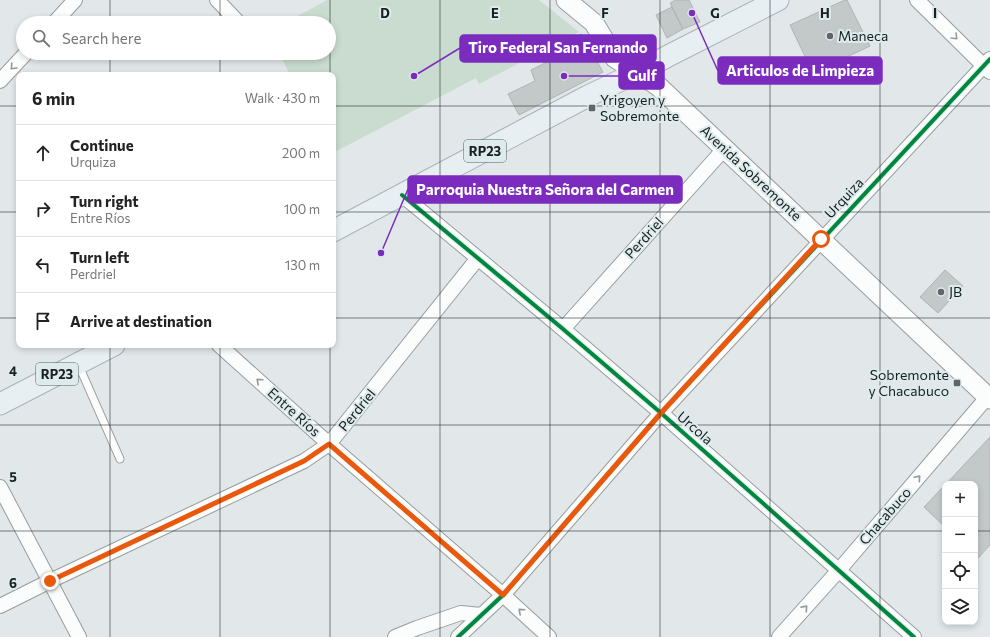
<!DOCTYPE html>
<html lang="en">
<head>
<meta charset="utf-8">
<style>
  :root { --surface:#fff; --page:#f2f2f2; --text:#222; --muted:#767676; --line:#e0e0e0 }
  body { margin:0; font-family:Commissioner,sans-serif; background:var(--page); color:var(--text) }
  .controls { position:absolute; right:12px; bottom:12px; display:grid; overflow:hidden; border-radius:8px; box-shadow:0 2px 6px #0003 }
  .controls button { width:36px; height:36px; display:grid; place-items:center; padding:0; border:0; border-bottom:1px solid var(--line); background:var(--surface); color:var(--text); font:20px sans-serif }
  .stop { position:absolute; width:12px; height:12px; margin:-9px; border:3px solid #ea580c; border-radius:50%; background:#fff }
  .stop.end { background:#ea580c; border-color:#fff; box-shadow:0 1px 4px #0008 }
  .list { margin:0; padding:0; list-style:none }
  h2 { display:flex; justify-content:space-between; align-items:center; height:52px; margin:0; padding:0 16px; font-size:17px }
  h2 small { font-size:13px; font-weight:400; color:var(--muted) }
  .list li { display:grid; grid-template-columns:26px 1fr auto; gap:12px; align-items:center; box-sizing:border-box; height:56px; padding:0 16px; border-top:1px solid var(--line) }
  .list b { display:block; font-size:15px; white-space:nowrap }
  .list p { margin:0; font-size:13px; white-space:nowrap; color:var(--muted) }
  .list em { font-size:13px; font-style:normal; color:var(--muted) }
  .icon { flex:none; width:22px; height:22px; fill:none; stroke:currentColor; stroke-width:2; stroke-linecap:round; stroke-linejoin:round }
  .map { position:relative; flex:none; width:990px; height:637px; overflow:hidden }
  .search { position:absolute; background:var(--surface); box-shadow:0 2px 6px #0003; left:16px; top:16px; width:320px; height:44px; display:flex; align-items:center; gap:10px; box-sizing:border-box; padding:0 14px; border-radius:22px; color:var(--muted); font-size:15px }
  .panel { position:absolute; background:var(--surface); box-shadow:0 2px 6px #0003; left:16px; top:72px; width:320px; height:276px; border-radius:8px }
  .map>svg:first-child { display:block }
</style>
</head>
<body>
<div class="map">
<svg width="990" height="637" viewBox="0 0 990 637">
  <rect width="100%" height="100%" fill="#e2e8ea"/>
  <path fill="#cadccf" d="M327 0H539L579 32 479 84 476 78 333 153V75H290L279 53H329V23H285Z"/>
  <path fill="#c3c8c8" stroke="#aeb3b3" d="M676 0H689L700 22 683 29 670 3Z
    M845 0H847L870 46 813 73 790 25Z
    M672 7 683 29 667 38 656 15Z
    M581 34 603 72 519 115 508 94 535 81 531 70 563 54 577 42 575 37Z
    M945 270 963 286 938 313 920 297Z
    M990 437V545L978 558 975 555V484H946Z
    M945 485V527L924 507Z"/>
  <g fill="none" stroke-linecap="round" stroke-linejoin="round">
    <defs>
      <path id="service" d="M79 366 120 459"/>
      <path id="minor" d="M217 0 239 23
        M917 0 990 72
        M54 23 75 0
        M0 81 26 53
        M402 195 563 329 661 413 914 637
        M563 329 725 148
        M219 345 329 444 503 595 549 637
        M0 487 79 637
        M0 606 50 581 304 461 329 444 478 258
        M395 637 417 628 461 613 481 615
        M458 637 503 595 661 413 990 59
        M779 637 839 570 990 394"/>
      <path id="secondary" d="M566 0 594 23 615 58 658 86 990 399"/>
      <path id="primary" d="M333 231 588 96 638 72 668 56 778 0
        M0 404 114 345"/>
    </defs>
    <use href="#service" stroke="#979c9d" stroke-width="9"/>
    <use href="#minor" stroke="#979c9d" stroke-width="16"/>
    <use href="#secondary" stroke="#979c9d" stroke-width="21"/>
    <use href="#primary" stroke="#a7b3ba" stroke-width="23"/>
    <use href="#service" stroke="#fbfcfc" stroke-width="7"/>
    <use href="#minor" stroke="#fbfcfc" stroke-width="14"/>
    <use href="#secondary" stroke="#fbfcfc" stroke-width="19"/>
    <use href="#primary" stroke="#e8eff2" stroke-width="21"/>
    <defs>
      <path id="cycleway" d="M402 195 563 329 661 413 914 637
        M458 637 503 595 661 413 990 59"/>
    </defs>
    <use href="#cycleway" stroke="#deebed" stroke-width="6"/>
    <use href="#cycleway" stroke="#00873e" stroke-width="4"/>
  </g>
  <defs><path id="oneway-chevron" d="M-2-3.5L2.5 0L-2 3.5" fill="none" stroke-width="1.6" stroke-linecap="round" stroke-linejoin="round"/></defs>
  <g stroke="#969999">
    <use href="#oneway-chevron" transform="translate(955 37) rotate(45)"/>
    <use href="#oneway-chevron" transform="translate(13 67) rotate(133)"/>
    <use href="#oneway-chevron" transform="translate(259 381) rotate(-138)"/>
    <use href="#oneway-chevron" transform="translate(918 478) rotate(-49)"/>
    <use href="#oneway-chevron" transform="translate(805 608) rotate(-48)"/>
    <use href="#oneway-chevron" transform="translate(521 611) rotate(-138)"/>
  </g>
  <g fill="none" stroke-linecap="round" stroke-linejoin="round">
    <path stroke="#ea580c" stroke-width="5" d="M50 581 304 461 329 444 503 595 661 413 821 239"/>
  </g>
  <path fill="none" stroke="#1a1f20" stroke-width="1" stroke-opacity="0.55" d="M110 0V23M220 0V23M330 0V75M440 0V637M550 0V637M660 0V637M770 0V637M880 0V637M110 53V75M220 53V75M0 106H19M333 106H990M0 212H19M333 212H990M0 318H19M333 318H990M110 345V637M220 345V637M330 345V637M0 425H990M0 531H945M975 531H990"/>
  <g fill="#606567" stroke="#deebed" stroke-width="1.5">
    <circle cx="830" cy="36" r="4"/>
    <rect x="588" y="104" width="8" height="8" rx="2"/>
    <circle cx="941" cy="292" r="4"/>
    <rect x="953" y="379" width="8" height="8" rx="2"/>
  </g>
  <g text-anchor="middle" stroke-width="4" stroke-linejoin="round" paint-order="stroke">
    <g fill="#deebed" stroke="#555c5e" stroke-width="1">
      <rect x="464" y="140" width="42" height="22" rx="3"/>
      <rect x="36" y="363" width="42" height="22" rx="3"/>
    </g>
    <g font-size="13" font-weight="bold" fill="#1a1f20">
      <text x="485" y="156">RP23</text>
      <text x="57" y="379">RP23</text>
    </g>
    <g font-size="14" fill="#1a1f20" stroke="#deebed" text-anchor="start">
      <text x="838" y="41">Maneca</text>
      <text x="600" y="105">Yrigoyen y<tspan x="600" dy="16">Sobremonte</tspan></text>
      <text x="949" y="297">JB</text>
      <text x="949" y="380" text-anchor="end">Sobremonte<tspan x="949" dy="16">y Chacabuco</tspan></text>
    </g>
    <g font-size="14" fill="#1a1f20" stroke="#deebed">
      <text transform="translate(751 173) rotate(43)" y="5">Avenida Sobremonte</text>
      <text transform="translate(844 198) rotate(-47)" y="5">Urquiza</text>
      <text transform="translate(644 238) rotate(-48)" y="5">Perdriel</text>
      <text transform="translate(357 410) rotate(-51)" y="5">Perdriel</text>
      <text transform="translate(294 412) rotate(42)" y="5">Entre Ríos</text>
      <text transform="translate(695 428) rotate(41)" y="5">Urcola</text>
      <text transform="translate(885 516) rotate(-49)" y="5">Chacabuco</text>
    </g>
  </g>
  <g font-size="13" text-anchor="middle" font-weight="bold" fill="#1a1f20" stroke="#deebed" stroke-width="4" stroke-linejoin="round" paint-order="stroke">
    <text x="385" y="18">D</text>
    <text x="495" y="18">E</text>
    <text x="605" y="18">F</text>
    <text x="715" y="18">G</text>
    <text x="825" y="18">H</text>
    <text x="935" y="18">I</text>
    <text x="13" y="376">4</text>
    <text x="13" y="482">5</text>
    <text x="13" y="588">6</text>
  </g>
  <path fill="none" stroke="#7b2cbf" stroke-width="1.5" d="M414 76L460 48M692 13L718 71M564 76L619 76M381 253L408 189"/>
  <g fill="#7b2cbf" stroke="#deebed" stroke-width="1.5">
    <circle cx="414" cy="76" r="4"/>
    <circle cx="692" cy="13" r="4"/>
    <circle cx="564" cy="76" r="4"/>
    <circle cx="381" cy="253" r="4"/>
  </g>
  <g fill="#7b2cbf" stroke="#7b2cbf" stroke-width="1.5">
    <rect x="460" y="35" width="196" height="27" rx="4"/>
    <rect x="718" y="57" width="164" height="27" rx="4"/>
    <rect x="619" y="62" width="45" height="27" rx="4"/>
    <rect x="408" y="176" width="274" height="27" rx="4"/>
  </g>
  <g font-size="15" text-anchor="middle" font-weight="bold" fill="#fff">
    <text x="558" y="53">Tiro Federal San Fernando</text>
    <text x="800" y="76">Articulos de Limpieza</text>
    <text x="642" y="81">Gulf</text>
    <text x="545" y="195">Parroquia Nuestra Señora del Carmen</text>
  </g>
</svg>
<div class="controls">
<button>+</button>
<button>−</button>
<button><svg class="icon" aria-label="locate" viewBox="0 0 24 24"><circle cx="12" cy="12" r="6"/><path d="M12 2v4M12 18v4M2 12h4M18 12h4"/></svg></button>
<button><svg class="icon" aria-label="layers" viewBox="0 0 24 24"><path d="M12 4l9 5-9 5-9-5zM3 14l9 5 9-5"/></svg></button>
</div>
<div class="stop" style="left:821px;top:239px"></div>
<div class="stop end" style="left:50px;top:581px"></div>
<div class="search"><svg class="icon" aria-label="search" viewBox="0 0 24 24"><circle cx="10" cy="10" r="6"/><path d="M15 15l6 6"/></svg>Search here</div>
<section class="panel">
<h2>6 min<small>Walk · 430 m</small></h2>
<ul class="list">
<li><svg class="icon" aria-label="ahead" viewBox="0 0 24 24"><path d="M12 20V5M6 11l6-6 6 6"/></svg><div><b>Continue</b><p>Urquiza</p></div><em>200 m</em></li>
<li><svg class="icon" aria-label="right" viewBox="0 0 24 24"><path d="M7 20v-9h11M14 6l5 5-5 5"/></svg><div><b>Turn right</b><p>Entre Ríos</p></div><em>100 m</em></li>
<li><svg class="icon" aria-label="left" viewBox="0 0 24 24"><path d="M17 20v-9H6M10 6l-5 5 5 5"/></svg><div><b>Turn left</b><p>Perdriel</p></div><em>130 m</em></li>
<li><svg class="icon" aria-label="arrive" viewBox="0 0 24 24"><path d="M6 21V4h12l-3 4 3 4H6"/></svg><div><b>Arrive at destination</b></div></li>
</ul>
</section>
</div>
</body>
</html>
